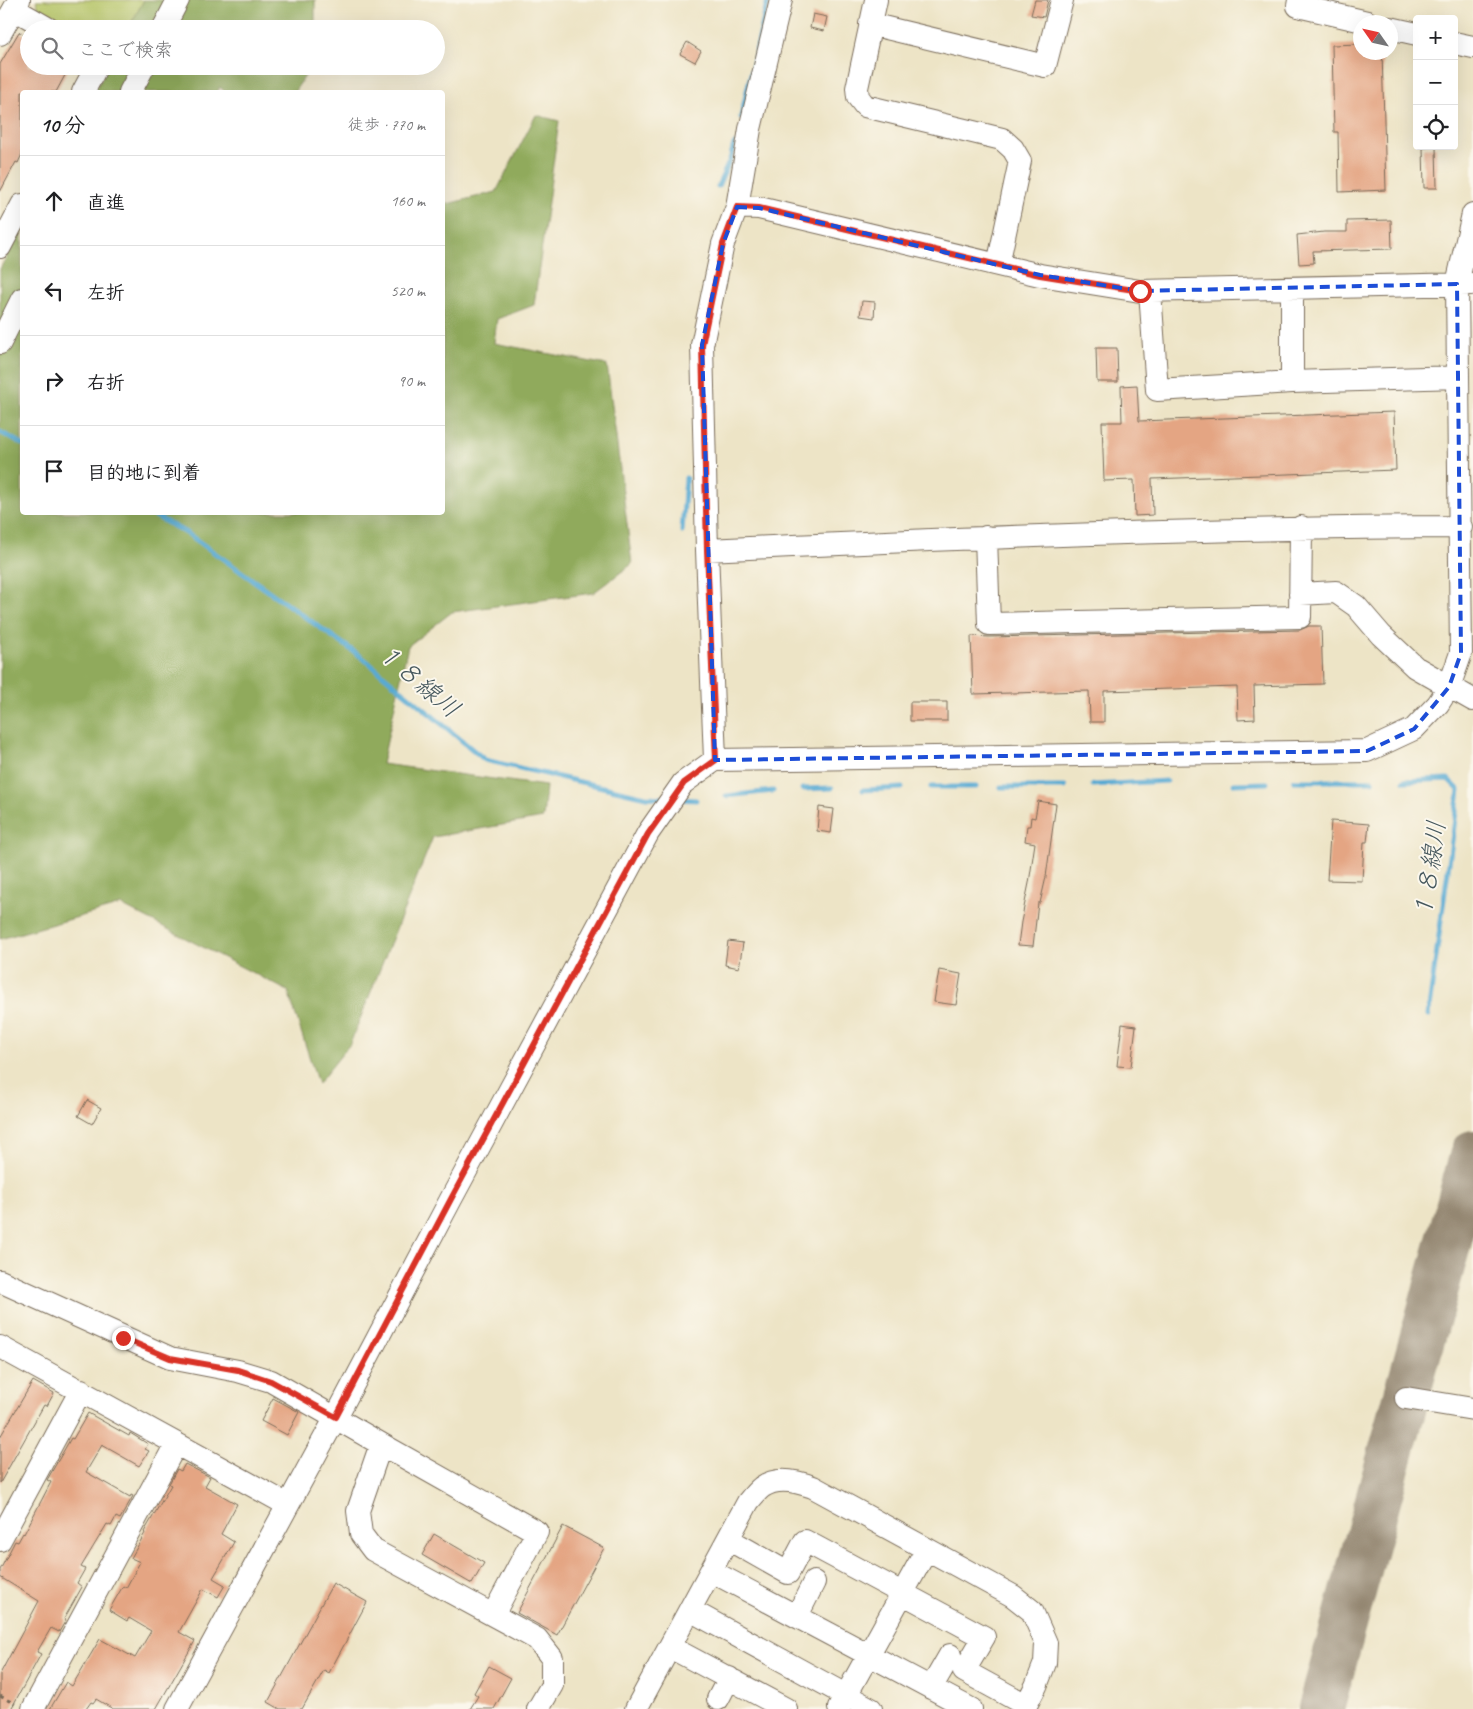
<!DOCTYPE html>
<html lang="ja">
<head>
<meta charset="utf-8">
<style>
  :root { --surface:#fff; --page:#f6f6f6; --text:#202124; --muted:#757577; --line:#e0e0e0 }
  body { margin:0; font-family:Caveat,"Klee One",sans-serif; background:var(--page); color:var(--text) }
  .controls { position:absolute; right:15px; top:15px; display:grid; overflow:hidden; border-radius:5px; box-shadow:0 5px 20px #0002 }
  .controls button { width:45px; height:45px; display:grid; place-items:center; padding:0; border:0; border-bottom:1px solid var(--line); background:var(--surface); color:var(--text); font:25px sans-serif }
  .compass { position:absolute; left:1353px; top:15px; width:45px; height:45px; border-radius:50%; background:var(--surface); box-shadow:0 5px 20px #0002; rotate:304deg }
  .stop { position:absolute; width:15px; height:15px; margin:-11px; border:4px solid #d93025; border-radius:50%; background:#fff }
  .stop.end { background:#d93025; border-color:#fff; box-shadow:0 1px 5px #0008 }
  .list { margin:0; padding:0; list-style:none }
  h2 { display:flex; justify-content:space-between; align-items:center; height:65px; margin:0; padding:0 20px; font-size:21px }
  h2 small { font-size:16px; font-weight:400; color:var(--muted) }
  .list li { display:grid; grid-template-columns:32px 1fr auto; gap:15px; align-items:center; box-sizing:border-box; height:90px; padding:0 20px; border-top:1px solid var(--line) }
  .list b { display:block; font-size:19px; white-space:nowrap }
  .list em { font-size:16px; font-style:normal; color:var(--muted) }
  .icon { flex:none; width:28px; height:28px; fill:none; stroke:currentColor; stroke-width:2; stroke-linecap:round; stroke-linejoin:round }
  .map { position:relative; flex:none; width:1473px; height:1709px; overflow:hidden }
  .search { position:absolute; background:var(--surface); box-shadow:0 5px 20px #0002; left:20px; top:20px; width:425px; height:55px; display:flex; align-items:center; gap:12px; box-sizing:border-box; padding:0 18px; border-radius:28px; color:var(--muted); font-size:19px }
  .panel { position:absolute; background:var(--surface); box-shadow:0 5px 20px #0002; left:20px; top:90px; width:425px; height:425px; border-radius:5px }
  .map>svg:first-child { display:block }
</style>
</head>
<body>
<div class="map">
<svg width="1473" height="1709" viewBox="0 0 1473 1709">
  <rect width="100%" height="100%" fill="#fbf7ec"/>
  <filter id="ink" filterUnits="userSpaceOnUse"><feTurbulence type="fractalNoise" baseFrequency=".02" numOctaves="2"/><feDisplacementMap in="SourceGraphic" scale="10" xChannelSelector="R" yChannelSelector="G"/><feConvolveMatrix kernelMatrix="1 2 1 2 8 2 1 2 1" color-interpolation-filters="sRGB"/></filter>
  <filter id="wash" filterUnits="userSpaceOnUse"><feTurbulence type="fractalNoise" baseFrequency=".0096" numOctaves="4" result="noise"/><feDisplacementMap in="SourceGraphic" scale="20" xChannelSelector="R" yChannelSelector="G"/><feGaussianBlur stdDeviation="1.12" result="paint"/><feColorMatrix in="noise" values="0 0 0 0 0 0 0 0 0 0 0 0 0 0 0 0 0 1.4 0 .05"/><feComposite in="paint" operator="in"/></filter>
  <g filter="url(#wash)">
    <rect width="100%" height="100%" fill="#ede4c6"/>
    <path fill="#b5c466" stroke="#787742" d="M36 0H144L128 29H74L39 9Z"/>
    <path fill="#90aa5b" stroke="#666a3c" d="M144 0H315V29H128Z
      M108 66H312L294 92H225L220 87 217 92H94Z
      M536 115 559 121 534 305 497 319 494 343 607 365 632 564 593 593 452 612 408 646 382 764 546 786 543 818 433 837 350 1044 318 1084 288 991 121 905 0 939V269L22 227V512H442L443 205 496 192Z"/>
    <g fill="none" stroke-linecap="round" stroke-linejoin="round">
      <path stroke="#58aad3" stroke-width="5" d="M741 117 768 0
        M718 186 730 160 734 144
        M0 432 22 444
        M148 512 188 534 363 658 485 760 646 797 665 798
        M682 531 686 478
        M1294 781H1372
        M1404 781 1448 779 1459 790 1428 1015
        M1233 784 1267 783
        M1093 785 1167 781
        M931 787H976
        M1001 787H1065
        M802 789 832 788
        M863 790 902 788
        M726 796 773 791
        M679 799 696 800"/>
      <path stroke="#948772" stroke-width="46" d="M1321 1709 1473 1153"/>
    </g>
    <g id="blocks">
      <path fill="#e4a583" d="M1035 0H1048L1044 17 1031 15Z
        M813 14 827 17 824 31 810 28Z
        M19 32 29 37V66H70L56 92H22V154L18 163 16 162 0 192V64Z
        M687 42 701 51 695 62 680 54Z
        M1360 44V52H1382L1386 190 1339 192 1338 132H1334L1332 45Z
        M1436 147 1437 188H1424L1423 148Z
        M1391 220 1392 249 1313 251 1314 263 1299 264 1297 235 1324 232H1347V221Z
        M862 301 875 302 874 318 860 316Z
        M1096 348H1117L1118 382H1097Z
        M1137 385 1139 421 1394 412 1396 470 1152 479 1153 515 1135 516 1134 480 1104 481 1102 422H1122L1121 386Z
        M1309 626H1321L1323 684 1254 686 1255 719 1238 720 1237 687 1104 691V722H1090L1089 691 973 694 971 636 989 637 1300 630Z
        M910 702H947V721H910Z
        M1038 801 1056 804 1046 877 1040 903H1038L1033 946 1018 945 1021 922 1029 883 1035 843 1025 841 1027 826H1030L1031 817 1035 818Z
        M819 807 834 809 831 833 817 831Z
        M1331 821 1369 824 1367 842H1364L1362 881 1327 880Z
        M728 941 743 943 739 968 725 965Z
        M939 970 961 974 956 1005 934 1002Z
        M1122 1024 1136 1026 1131 1067 1117 1066Z
        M87 1100 101 1108 92 1124 78 1116Z
        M33 1381 54 1393 47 1406 44 1405 0 1483V1437Z
        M273 1398 299 1412 287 1435 261 1421Z
        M88 1413 129 1436 130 1433 148 1444 145 1449 149 1451 139 1466 102 1445 86 1472 130 1497 131 1495 133 1496 120 1519 116 1517 111 1526 107 1524 81 1567 85 1569 77 1583 82 1587 64 1619 66 1620 59 1632 51 1628 37 1652 41 1654 11 1709H0V1674L39 1601 0 1577V1570L15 1541 18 1542 23 1533 24 1534 51 1482 47 1480 71 1438 73 1439Z
        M185 1464 210 1477 205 1486 237 1504 221 1534 234 1542 213 1578 225 1585 218 1597 203 1589 179 1632 195 1641 156 1709H113L96 1699 93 1703 91 1702 86 1709H50L66 1682 72 1686 100 1639 135 1658 151 1631 129 1618 127 1621 109 1610 123 1586 126 1588 140 1562 131 1558 145 1533 144 1532 171 1485 169 1484 177 1469 181 1471Z
        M563 1526 604 1548 557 1635 517 1613Z
        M434 1534 484 1563 472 1584 422 1555Z
        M333 1583 367 1602 329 1673 324 1670 302 1709H280L268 1702Z
        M489 1666 511 1678 494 1709H470L478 1696 474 1693Z"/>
    </g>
  </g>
  <g filter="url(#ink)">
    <use href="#blocks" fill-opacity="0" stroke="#796b59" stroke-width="1"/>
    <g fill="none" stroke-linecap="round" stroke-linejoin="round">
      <defs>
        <path id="minor" d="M876 0 857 88 858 97 865 106 1002 139 1013 149 1020 161 998 265
          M1299 0 1298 6 1367 22
          M14 9 49 29
          M870 24 1045 66 1062 0
          M1390 28 1417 34
          M163 29 178 0
          M0 34 19 0
          M1454 43 1473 47
          M83 92 97 66
          M130 92 144 66
          M737 207 759 208 1040 275 1140 291 1471 284
          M0 247 22 205
          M1150 291 1157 390 1292 382V288
          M0 343 22 299
          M1292 382 1458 377
          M986 537 989 624 1300 617 1301 527
          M707 550C958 538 1209 528 1461 527
          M1300 594 1336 592 1356 606 1381 635 1415 667 1473 700
          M715 760 707 550 702 345 723 244 737 207 750 129 781 0
          M0 1281 170 1358 238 1371 271 1381 381 1444 358 1511 361 1534 373 1550 537 1639 552 1658V1685L538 1709
          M0 1347 288 1505
          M1406 1398 1473 1409
          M381 1444 537 1532 493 1615
          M728 1539 788 1573 805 1541 984 1637 964 1671 1026 1705
          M0 1540 81 1390
          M711 1571 971 1709
          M690 1610 871 1709
          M797 1616 814 1582
          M670 1647 786 1709
          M931 1688 950 1655
          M718 1699 729 1678
          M839 1708 927 1549
          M33 1709 176 1444
          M177 1709 336 1417 451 1199 648 833 683 783 715 760 1367 751 1414 729 1438 704 1449 687 1461 653 1457 284 1473 214
          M636 1709 748 1502C752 1497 757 1491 762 1487 777 1476 797 1481 813 1487L1013 1596 1032 1611 1046 1643 1045 1663 1036 1686 1024 1709"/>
      </defs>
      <use href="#minor" stroke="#796b59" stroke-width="24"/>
      <path stroke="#796b59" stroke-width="3" stroke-dasharray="4 4" stroke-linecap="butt" d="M0 1696 15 1704"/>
      <use href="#minor" stroke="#fff" stroke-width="22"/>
    </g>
  </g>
  <g fill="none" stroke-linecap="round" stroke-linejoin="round" filter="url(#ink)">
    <path stroke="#d93025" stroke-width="6" d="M123 1338 170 1358 238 1370 271 1381 336 1417 451 1199 648 834 684 783 716 760 707 550 702 345 723 244 737 207 759 208 1040 275 1140 291"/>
  </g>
  <path fill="none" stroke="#1d4ed8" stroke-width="4" stroke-dasharray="10 6" stroke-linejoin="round" d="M737 207 759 208 1040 275 1140 291 1457 284 1461 653 1449 687 1414 729 1367 751 715 760 702 345 723 244Z"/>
  <g text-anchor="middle" stroke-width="4" stroke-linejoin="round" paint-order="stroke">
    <g font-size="25" font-style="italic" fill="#45575d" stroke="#fbf7ec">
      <text transform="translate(419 680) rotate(40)" y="9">１８線川</text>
      <text transform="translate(1429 870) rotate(-82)" y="9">１８線川</text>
    </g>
  </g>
</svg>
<div class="controls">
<button>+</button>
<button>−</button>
<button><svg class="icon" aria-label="locate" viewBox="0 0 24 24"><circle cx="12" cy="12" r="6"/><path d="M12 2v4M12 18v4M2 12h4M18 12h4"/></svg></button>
</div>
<svg class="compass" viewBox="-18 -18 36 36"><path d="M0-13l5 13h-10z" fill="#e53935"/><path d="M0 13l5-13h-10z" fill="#757577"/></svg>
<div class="stop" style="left:1140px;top:291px"></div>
<div class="stop end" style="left:123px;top:1338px"></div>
<div class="search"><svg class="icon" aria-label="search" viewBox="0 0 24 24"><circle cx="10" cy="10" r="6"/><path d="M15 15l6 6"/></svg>ここで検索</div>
<section class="panel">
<h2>10 分<small>徒歩 · 770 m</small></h2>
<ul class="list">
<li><svg class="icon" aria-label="ahead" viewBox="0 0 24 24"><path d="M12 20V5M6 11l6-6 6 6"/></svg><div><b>直進</b></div><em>160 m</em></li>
<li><svg class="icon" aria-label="left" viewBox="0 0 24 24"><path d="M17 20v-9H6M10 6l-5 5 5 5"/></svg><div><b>左折</b></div><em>520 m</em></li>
<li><svg class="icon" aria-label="right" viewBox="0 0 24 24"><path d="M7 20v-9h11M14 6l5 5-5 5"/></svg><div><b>右折</b></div><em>90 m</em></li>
<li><svg class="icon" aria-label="arrive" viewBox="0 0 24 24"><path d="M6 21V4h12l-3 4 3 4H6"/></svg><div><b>目的地に到着</b></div></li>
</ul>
</section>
</div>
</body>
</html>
